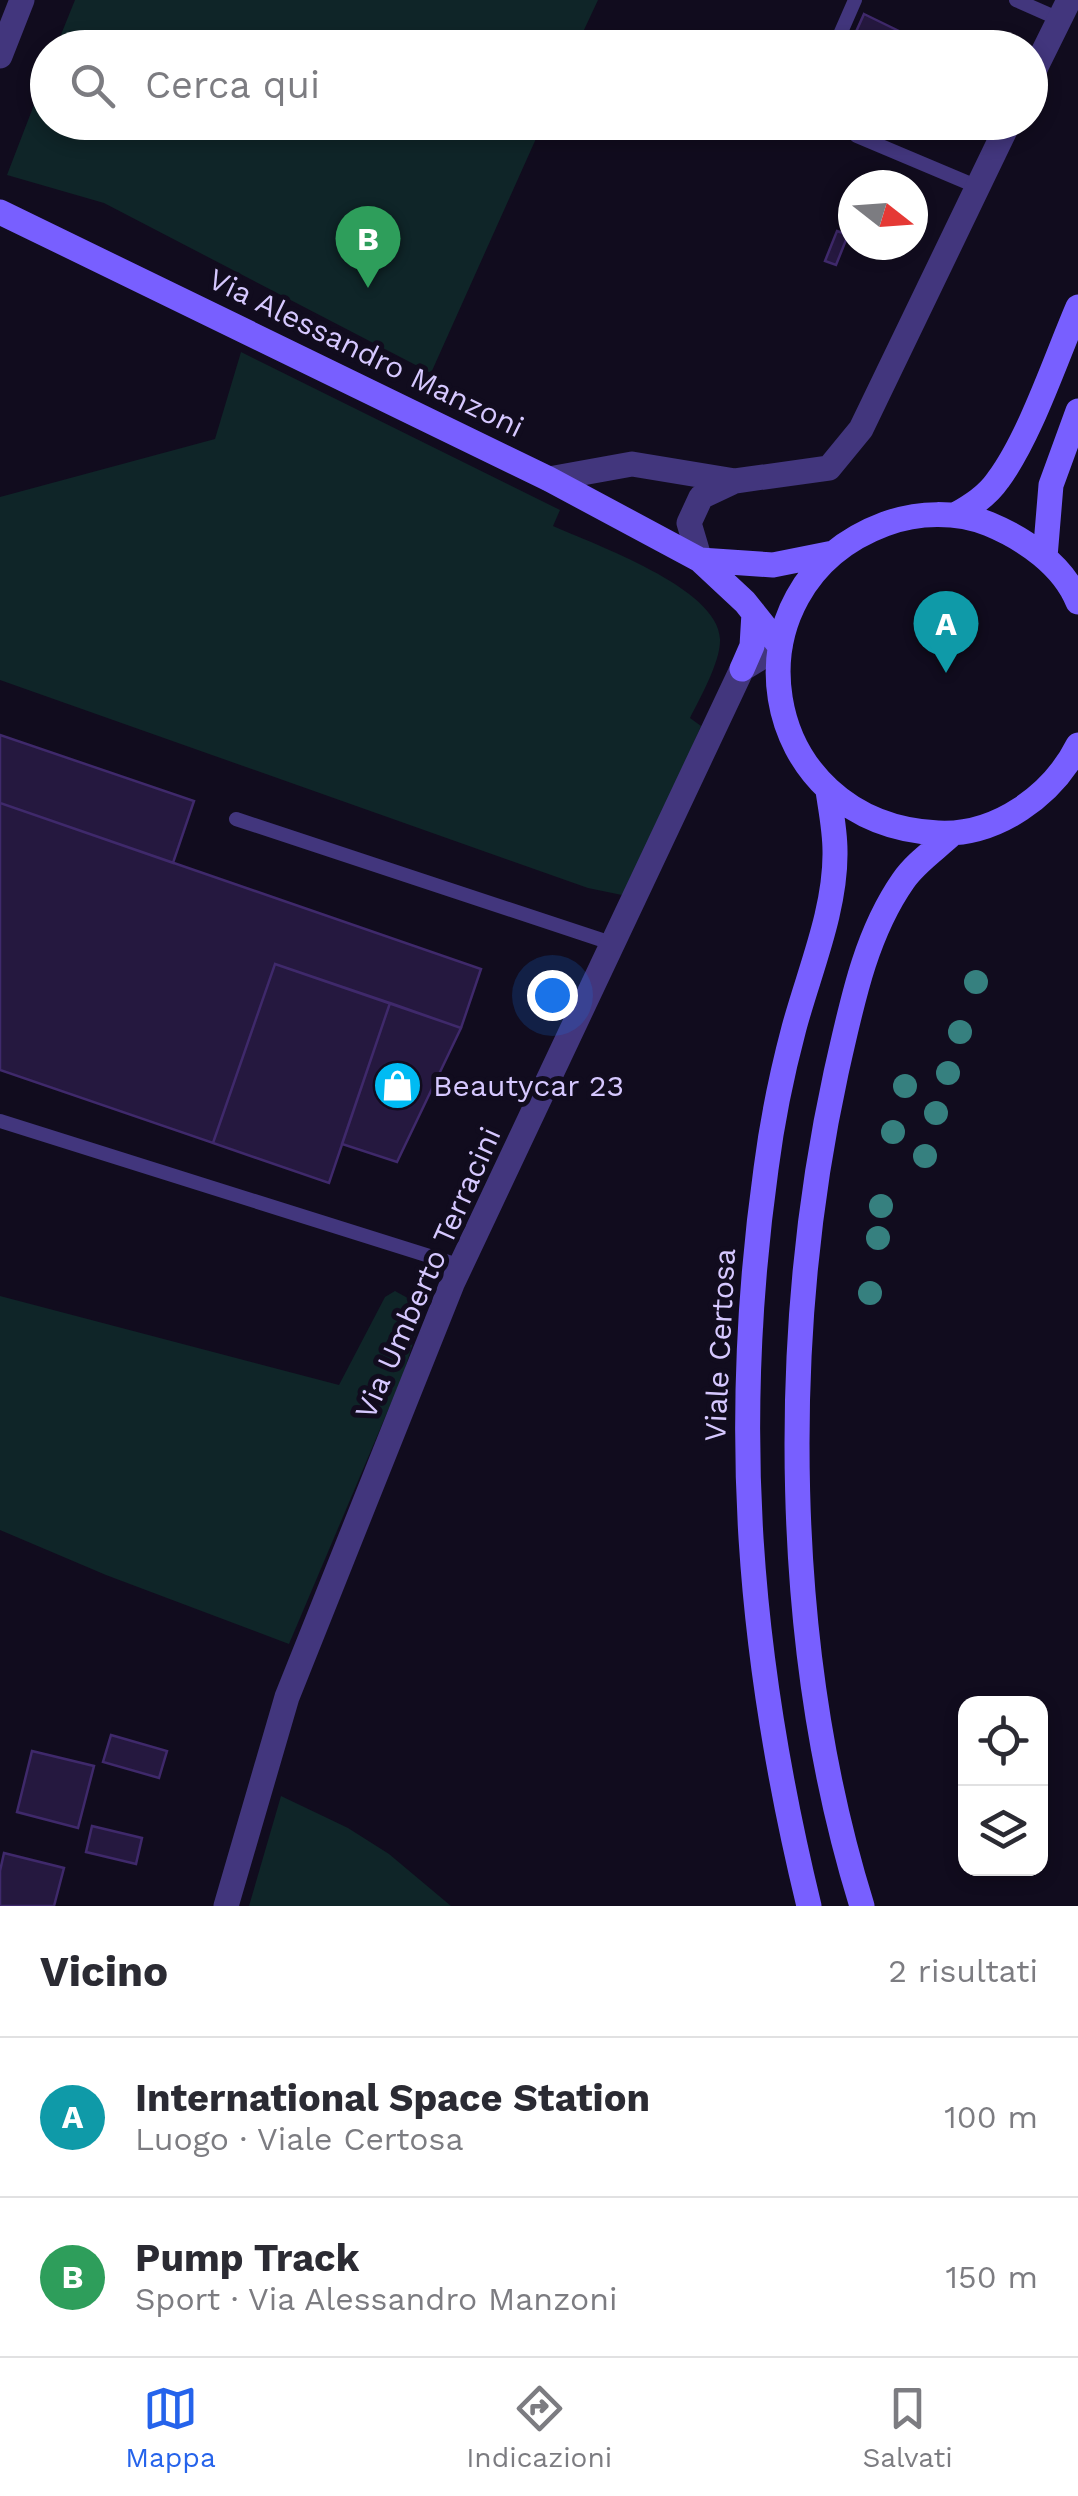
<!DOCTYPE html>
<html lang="it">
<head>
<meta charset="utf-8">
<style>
  :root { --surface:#fff; --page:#f2f2f3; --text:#2b2b33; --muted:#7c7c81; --line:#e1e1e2; --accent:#2563eb }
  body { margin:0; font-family:"Work Sans",sans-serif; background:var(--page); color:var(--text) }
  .controls { position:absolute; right:30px; bottom:30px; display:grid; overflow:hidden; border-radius:20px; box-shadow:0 5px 15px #0003 }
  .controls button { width:90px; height:90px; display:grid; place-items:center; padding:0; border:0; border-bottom:2px solid var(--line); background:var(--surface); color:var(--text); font:50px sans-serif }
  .compass { position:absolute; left:838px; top:170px; width:90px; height:90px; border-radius:50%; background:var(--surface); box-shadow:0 5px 15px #0003; rotate:107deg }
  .you { position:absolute; left:552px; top:995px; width:35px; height:35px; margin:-25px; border:8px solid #fff; border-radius:50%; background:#1a73e8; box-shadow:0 0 0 15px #1a73e833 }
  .badge { display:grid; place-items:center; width:65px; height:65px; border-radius:50%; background:var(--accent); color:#fff; font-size:32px; font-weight:700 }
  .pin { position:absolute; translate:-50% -82px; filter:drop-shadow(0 2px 5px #0008) }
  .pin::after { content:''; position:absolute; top:52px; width:35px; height:30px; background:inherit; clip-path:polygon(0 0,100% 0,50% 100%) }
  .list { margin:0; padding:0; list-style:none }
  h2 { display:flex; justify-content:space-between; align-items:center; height:130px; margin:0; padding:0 40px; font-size:42px }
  h2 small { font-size:32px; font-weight:400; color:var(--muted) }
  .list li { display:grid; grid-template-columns:65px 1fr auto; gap:30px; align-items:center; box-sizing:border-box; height:160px; padding:0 40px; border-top:2px solid var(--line) }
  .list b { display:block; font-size:38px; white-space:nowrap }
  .list p { margin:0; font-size:32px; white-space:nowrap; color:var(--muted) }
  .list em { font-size:32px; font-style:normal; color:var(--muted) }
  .icon { flex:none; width:55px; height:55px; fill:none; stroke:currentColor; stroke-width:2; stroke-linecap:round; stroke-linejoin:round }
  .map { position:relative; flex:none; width:1078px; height:1906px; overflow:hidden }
  .search { position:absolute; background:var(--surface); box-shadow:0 5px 15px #0003; left:30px; right:30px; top:30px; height:110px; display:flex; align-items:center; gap:25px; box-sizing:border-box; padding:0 35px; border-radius:55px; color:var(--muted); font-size:38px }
  .sheet { height:450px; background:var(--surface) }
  nav { display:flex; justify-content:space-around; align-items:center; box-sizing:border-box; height:140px; border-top:2px solid var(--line); background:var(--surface); font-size:28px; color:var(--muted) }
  nav a { display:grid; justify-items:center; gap:5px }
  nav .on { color:var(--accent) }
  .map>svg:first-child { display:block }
</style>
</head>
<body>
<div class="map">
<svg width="1078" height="1906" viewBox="0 0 1078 1906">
  <rect width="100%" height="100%" fill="#110c1e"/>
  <path fill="#0f2528" d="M75 0H598L576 47H56Z
    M47 71 48 122 543 123 431 373 104 203 7 175Z
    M241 352 560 510 553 526C593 544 719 588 720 639 721 661 700 698 690 718L701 726 639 871 622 895 588 888 0 680V497L215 439Z
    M395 1291 424 1307 403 1375 289 1644 106 1575 0 1530V1296L339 1385 385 1297Z
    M281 1796 348 1828 389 1854 451 1906H249Z"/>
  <path fill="#25183f" stroke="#3f296b" stroke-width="2.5" d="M864 14 903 33 896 48H860L851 43Z
    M837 231 848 235 836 265 825 261Z
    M0 735 194 801 173 863 0 803Z
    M0 803 481 969 461 1028 275 964 213 1143 0 1070Z
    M275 964 390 1003 329 1183 213 1143Z
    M390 1003 461 1028 397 1162 342 1144Z
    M111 1735 167 1751 159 1778 103 1762Z
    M32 1751 94 1766 78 1828 17 1812Z
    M92 1826 142 1838 136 1864 86 1852Z
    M4 1853 64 1868 54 1906H0V1871Z"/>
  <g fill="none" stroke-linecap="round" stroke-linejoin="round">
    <path stroke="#42367d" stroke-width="14" d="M1016 0 1059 19
      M834 48 855 0
      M840 122 857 136 978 187
      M236 819 614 944
      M0 1121 461 1266"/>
    <path stroke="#42367d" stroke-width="25" d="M0 56 22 0
      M1030 79 1069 0
      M549 479 632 464 735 481 829 468 861 429 1009 122
      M700 560 689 523 701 497 735 481
      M226 1906 287 1697 452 1284 742 669 780 646"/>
    <path stroke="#785fff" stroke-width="25" d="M0 212 549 479 700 560 745 602 780 646
      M955 515C971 506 987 496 998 480 1030 437 1056 358 1078 307
      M1045 557 1051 485 1078 411
      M700 560 773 565 833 553
      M1078 602C1063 565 1025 539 989 524 956 511 918 512 885 524 719 586 754 824 938 833 997 836 1053 795 1078 745
      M742 669 752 646 754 613
      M809 1906C748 1655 730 1426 766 1169 772 1122 782 1073 794 1028 809 972 836 910 835 851 835 831 831 811 828 791
      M862 1906C782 1649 779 1335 836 1073 851 1008 864 937 903 881 915 863 936 849 952 834"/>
  </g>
  <g fill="#36807f">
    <circle cx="976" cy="982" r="12"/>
    <circle cx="960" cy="1032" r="12"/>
    <circle cx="948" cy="1073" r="12"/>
    <circle cx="905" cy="1086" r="12"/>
    <circle cx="936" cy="1113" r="12"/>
    <circle cx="893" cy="1132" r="12"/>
    <circle cx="925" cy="1156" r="12"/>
    <circle cx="881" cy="1206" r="12"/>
    <circle cx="878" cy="1238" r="12"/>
    <circle cx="870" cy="1293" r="12"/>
  </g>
  <defs>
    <symbol id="shop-disc" viewBox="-11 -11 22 22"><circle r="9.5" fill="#00bbf3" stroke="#110c1e"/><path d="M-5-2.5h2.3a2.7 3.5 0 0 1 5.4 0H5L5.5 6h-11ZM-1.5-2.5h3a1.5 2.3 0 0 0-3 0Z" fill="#fff"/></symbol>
  </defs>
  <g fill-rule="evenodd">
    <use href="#shop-disc" x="370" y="1058" width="55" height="55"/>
  </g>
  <g text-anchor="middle" stroke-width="10" stroke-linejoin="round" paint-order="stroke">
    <g font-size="30" fill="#d6c8ff" stroke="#110c1e">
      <text transform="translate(366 353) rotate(26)" y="10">Via Alessandro Manzoni</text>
      <text transform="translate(428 1273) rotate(-66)" y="10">Via Umberto Terracini</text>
      <text transform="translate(720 1345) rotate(-87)" y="10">Viale Certosa</text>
    </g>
    <g font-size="30" fill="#d6c8ff" stroke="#110c1e" text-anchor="start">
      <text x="433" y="1096">Beautycar 23</text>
    </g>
  </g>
</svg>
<div class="controls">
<button><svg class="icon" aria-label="locate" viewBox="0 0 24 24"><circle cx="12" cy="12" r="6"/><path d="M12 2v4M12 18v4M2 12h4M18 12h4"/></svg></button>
<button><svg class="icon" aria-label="layers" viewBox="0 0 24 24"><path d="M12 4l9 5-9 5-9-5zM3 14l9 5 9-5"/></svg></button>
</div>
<svg class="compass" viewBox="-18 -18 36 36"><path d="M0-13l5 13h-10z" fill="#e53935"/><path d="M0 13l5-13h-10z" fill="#7c7c81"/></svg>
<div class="you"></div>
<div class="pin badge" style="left:946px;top:673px;background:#0f9aa8">A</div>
<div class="pin badge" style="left:368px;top:288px;background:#2e9e5b">B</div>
<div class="search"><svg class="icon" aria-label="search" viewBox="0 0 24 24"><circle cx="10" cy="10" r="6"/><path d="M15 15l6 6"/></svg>Cerca qui</div>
</div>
<section class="sheet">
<h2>Vicino<small>2 risultati</small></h2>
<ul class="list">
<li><span class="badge" style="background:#0f9aa8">A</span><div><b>International Space Station</b><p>Luogo · Viale Certosa</p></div><em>100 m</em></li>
<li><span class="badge" style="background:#2e9e5b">B</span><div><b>Pump Track</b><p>Sport · Via Alessandro Manzoni</p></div><em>150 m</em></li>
</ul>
</section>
<nav>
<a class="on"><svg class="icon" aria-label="map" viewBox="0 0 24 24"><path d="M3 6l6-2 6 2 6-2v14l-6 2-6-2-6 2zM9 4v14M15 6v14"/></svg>Mappa</a>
<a><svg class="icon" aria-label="directions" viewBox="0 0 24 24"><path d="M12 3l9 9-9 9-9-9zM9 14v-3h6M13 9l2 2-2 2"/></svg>Indicazioni</a>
<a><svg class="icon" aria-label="saved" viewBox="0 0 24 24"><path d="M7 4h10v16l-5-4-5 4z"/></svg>Salvati</a>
</nav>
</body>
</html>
